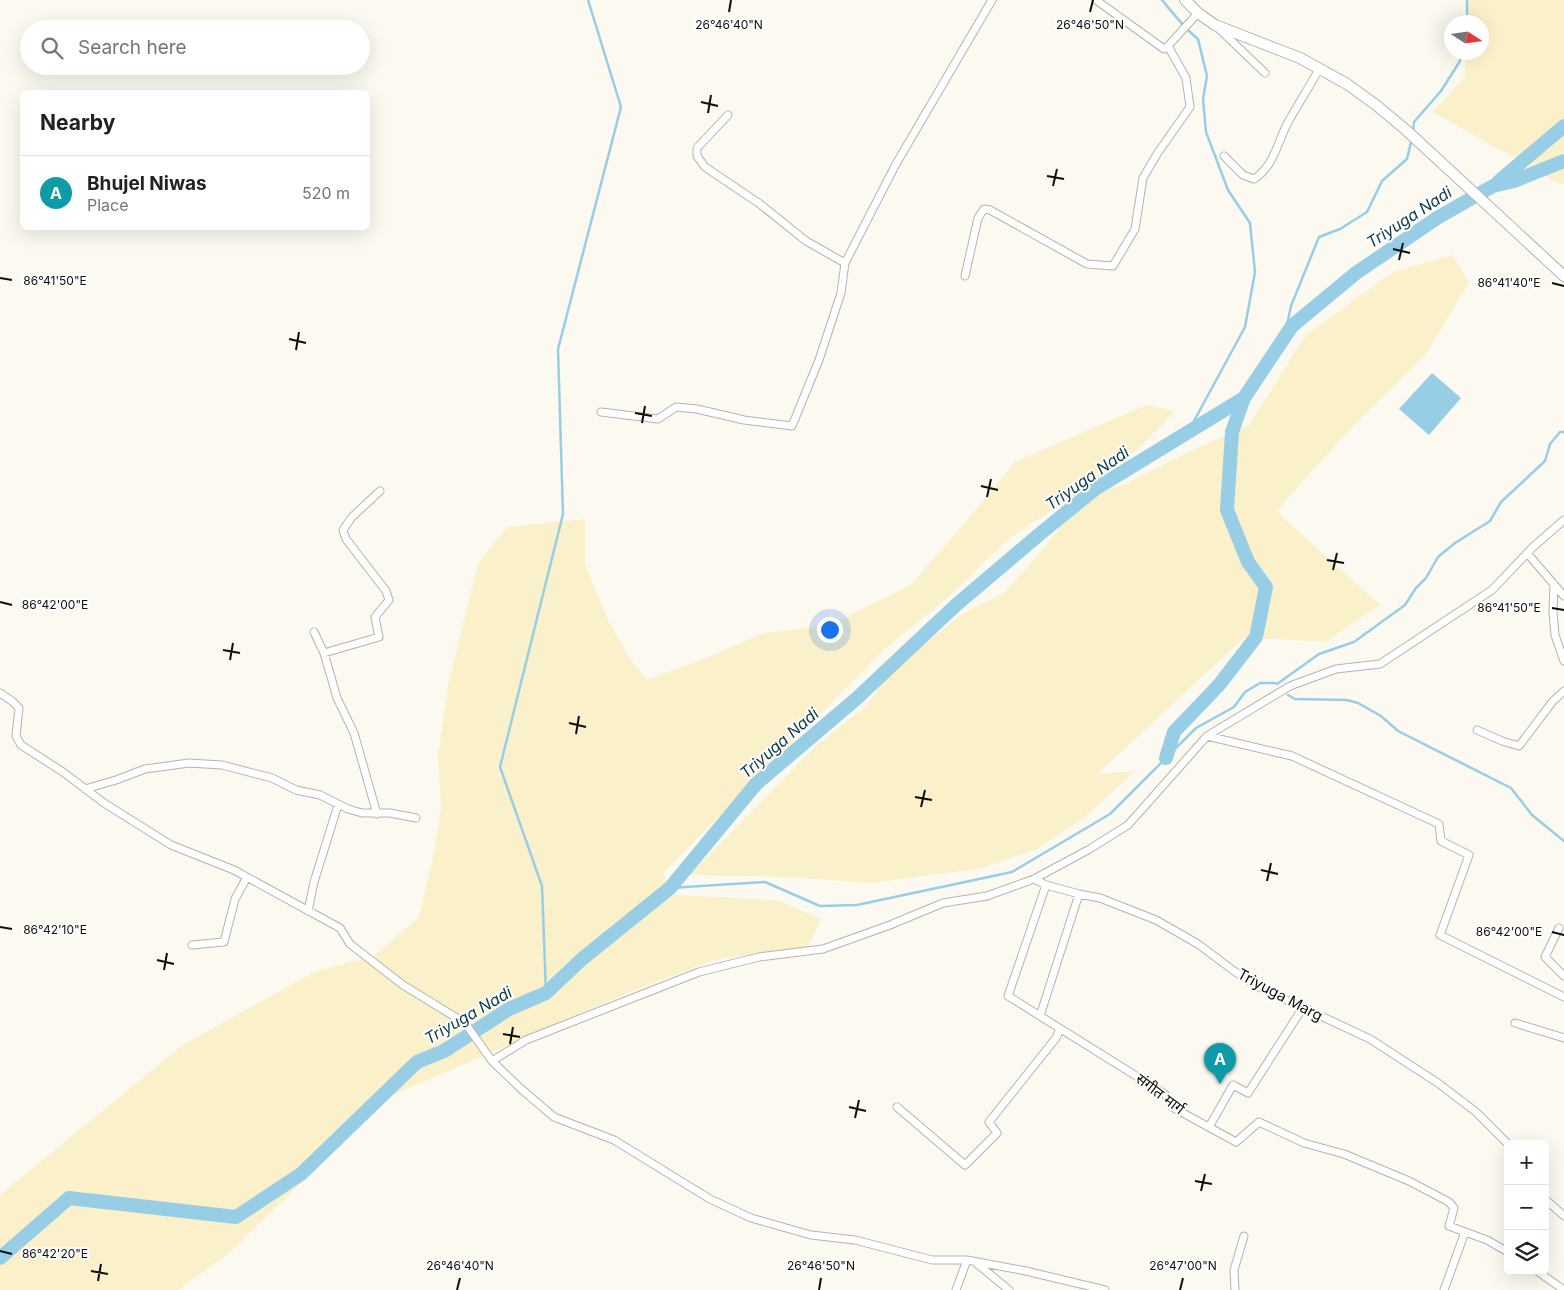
<!DOCTYPE html>
<html lang="en">
<head>
<meta charset="utf-8">
<style>
  :root { --surface:#fff; --page:#f6f6f6; --text:#202124; --muted:#757577; --line:#e0e0e0; --accent:#0f766e }
  body { margin:0; font-family:Inter,"Noto Sans Devanagari",sans-serif; background:var(--page); color:var(--text) }
  .controls { position:absolute; right:15px; bottom:15px; display:grid; overflow:hidden; border-radius:8px; box-shadow:0 5px 20px #0002 }
  .controls button { width:45px; height:45px; display:grid; place-items:center; padding:0; border:0; border-bottom:1px solid var(--line); background:var(--surface); color:var(--text); font:25px sans-serif }
  .compass { position:absolute; left:1444px; top:15px; width:45px; height:45px; border-radius:50%; background:var(--surface); box-shadow:0 5px 20px #0002; rotate:102deg }
  .you { position:absolute; left:829px; top:629px; width:18px; height:18px; margin:-12px; border:4px solid #fff; border-radius:50%; background:#1a73e8; box-shadow:0 0 0 8px #1a73e833 }
  .badge { display:grid; place-items:center; width:32px; height:32px; border-radius:50%; background:var(--accent); color:#fff; font-size:16px; font-weight:700 }
  .pin { position:absolute; translate:-50% -41px; filter:drop-shadow(0 1px 2px #0008) }
  .pin::after { content:''; position:absolute; top:26px; width:18px; height:15px; background:inherit; clip-path:polygon(0 0,100% 0,50% 100%) }
  .list { margin:0; padding:0; list-style:none }
  h2 { display:flex; justify-content:space-between; align-items:center; height:65px; margin:0; padding:0 20px; font-size:21px }
  h2 small { font-size:16px; font-weight:400; color:var(--muted) }
  .list li { display:grid; grid-template-columns:32px 1fr auto; gap:15px; align-items:center; box-sizing:border-box; height:75px; padding:0 20px; border-top:1px solid var(--line) }
  .list b { display:block; font-size:19px; white-space:nowrap }
  .list p { margin:0; font-size:16px; white-space:nowrap; color:var(--muted) }
  .list em { font-size:16px; font-style:normal; color:var(--muted) }
  .icon { flex:none; width:28px; height:28px; fill:none; stroke:currentColor; stroke-width:2; stroke-linecap:round; stroke-linejoin:round }
  .map { position:relative; flex:none; width:1564px; height:1290px; overflow:hidden }
  .search { position:absolute; background:var(--surface); box-shadow:0 5px 20px #0002; left:20px; top:20px; width:350px; height:55px; display:flex; align-items:center; gap:12px; box-sizing:border-box; padding:0 18px; border-radius:28px; color:var(--muted); font-size:19px }
  .panel { position:absolute; background:var(--surface); box-shadow:0 5px 20px #0002; left:20px; top:90px; width:350px; height:140px; border-radius:8px }
  .map>svg:first-child { display:block }
</style>
</head>
<body>
<div class="map">
<svg width="1564" height="1290" viewBox="0 0 1564 1290">
  <rect width="100%" height="100%" fill="#fcf9f0"/>
  <path fill="#faf0ca" d="M1468 0H1564V183L1562 185 1433 112 1465 77 1466 53 1482 52V22H1467Z
    M1453 255 1469 283 1425 355 1352 427 1276 511 1380 605 1325 642 1245 637 1097 774 1135 771 1087 815 1037 849 983 868 871 883 791 877 689 875 817 745 865 707 893 667 919 649 960 615 1004 593 1037 556 1082 500 1127 483 1193 450 1249 425 1306 335 1393 272Z
    M1146 405 1175 411 1143 444 1102 476 1008 539 948 597 885 649 663 873 672 895 777 900 821 919 808 947 717 959 627 993 365 1107 307 1177 229 1253 178 1290H0V1195L183 1045 314 972 374 956 419 917 434 853 441 808 438 754 449 681 478 564 507 527 585 519V565L609 622 630 659 647 680 704 659 764 633 828 626 911 585 975 511 1015 462Z"/>
  <path fill="#97cee6" d="M1432 373 1461 398 1429 435 1399 409Z"/>
  <g fill="none" stroke-linecap="round" stroke-linejoin="round">
    <path stroke="#97cee6" stroke-width="2.5" d="M1162 0C1172 12 1186 30 1198 39L1207 76 1203 99 1206 132 1228 190 1250 223 1255 272 1245 327 1188 432
      M1467 22V0
      M1413 133 1414 122 1441 91 1460 61 1461 52
      M1284 339 1291 306 1319 237 1340 229 1367 212 1382 181 1407 159 1412 138
      M1288 695 1295 699 1347 700 1358 703 1381 716 1398 731 1511 788 1532 815 1564 841
      M670 888 765 882 820 906 857 905 1012 872 1110 814 1196 728 1234 707 1245 692 1260 683H1275L1277 684 1319 654 1354 642 1405 605 1416 588 1426 578 1438 557 1455 543 1490 521 1501 502 1545 461 1550 444 1560 432H1564
      M546 993 542 886 500 767 563 514 558 349 621 107 588 0"/>
    <path stroke="#97cee6" stroke-width="14" d="M1498 182 1564 126
      M1166 758 1174 732 1219 685 1256 637 1266 587 1248 562 1227 510 1232 432 1244 398
      M0 1258 69 1198 236 1217 301 1174 417 1062 444 1051 509 1009 546 993 582 959 670 888 756 784 856 699 956 605 1041 533 1095 489 1244 398 1292 326 1356 273 1437 218 1493 186 1514 181 1564 161"/>
    <defs>
      <path id="street" d="M1096 0 1164 49 1168 46
        M1217 27 1265 73
        M728 115 697 148V156L705 167 760 204 806 241 845 263
        M1224 156 1243 175 1254 179C1273 167 1277 145 1286 126 1296 107 1309 88 1319 69
        M965 276 978 218 984 209 990 210 1087 264 1113 266 1135 229 1143 178 1157 154 1190 107 1186 78 1168 46 1198 13
        M601 412 658 419 676 407 697 409 744 420 792 426 819 360 841 293 845 263 896 164 992 0
        M1527 553 1564 596
        M1554 584 1553 612 1555 635 1564 661
        M314 632 324 653 337 698 354 733 377 814
        M324 653 379 637 375 617 389 600 386 591 346 539 343 530 352 517 380 491
        M0 693 12 701 19 708 16 736 21 745 63 772 104 803 171 845 234 870 340 928 350 944 403 985 465 1023 492 1061 520 1088 554 1117 614 1140 710 1199 751 1218 811 1235 855 1240 932 1260H967L1026 1271 1105 1290
        M1477 730 1502 741 1519 746 1553 701 1564 691
        M1207 736 1292 756 1439 824 1441 841 1469 855 1440 935 1564 997
        M85 789 116 780 145 769 189 763 222 765 272 778 296 790 320 795 348 809 362 813H390L416 818
        M1034 879 1046 885 1079 894 1100 898 1156 920 1198 944 1234 971 1259 987 1370 1039 1438 1083 1476 1112 1508 1144
        M1046 885 1008 996 1165 1094 1172 1107 1236 1142 1259 1122 1304 1143 1344 1154 1409 1181 1449 1202 1454 1208 1449 1226 1487 1240 1508 1252
        M308 911 314 882 338 805
        M1559 928 1545 957 1564 976
        M192 945 224 942 235 899 247 877
        M1040 1016 1079 894
        M1515 1023 1564 1038
        M492 1061 526 1040 699 972 759 957 823 949 890 925 943 903 987 896 1034 879 1088 850 1128 825 1207 736 1290 686 1336 669 1380 664 1492 590 1533 547 1564 520
        M897 1107 965 1165 997 1133 989 1122 1056 1038 1060 1029
        M1209 1127 1233 1085 1248 1093 1302 1009
        M1545 1199 1564 1216
        M975 1262 1009 1290
        M1537 1271 1564 1290
        M956 1290 967 1260
        M1235 1290 1234 1270 1244 1236
        M1444 1290 1465 1232"/>
      <path id="secondary" d="M1185 0 1198 13 1215 25 1300 58 1347 84 1376 105 1406 130 1564 276"/>
    </defs>
    <use href="#street" stroke="#b6b3aa" stroke-width="9"/>
    <use href="#secondary" stroke="#b6b3aa" stroke-width="12"/>
    <use href="#street" stroke="#fff" stroke-width="7"/>
    <use href="#secondary" stroke="#fff" stroke-width="10"/>
  </g>
  <path fill="none" stroke="#0f0e0b" stroke-width="2" d="M729 12 731 0M1090 12 1093 0M701 102 718 106M708 113 711 95M1047 176 1064 179M1053 186 1057 169M1393 249 1410 253M1399 260 1403 243M0 278 12 280M1552 283 1564 286M289 339 306 343M296 350 299 332M635 413 652 416M642 423 645 406M981 486 998 490M987 497 991 479M1327 560 1344 563M1333 570 1337 553M0 602 12 605M1552 608 1564 610M223 650 240 653M230 660 233 643M569 723 586 727M576 734 579 716M915 797 932 800M921 807 925 790M1261 870 1278 874M1267 881 1271 863M0 927 12 929M1552 932 1564 935M157 960 174 964M164 970 167 953M503 1034 520 1037M510 1044 513 1027M849 1107 866 1111M855 1118 859 1100M1195 1181 1212 1184M1201 1191 1205 1174M0 1251 12 1254M91 1271 108 1274M98 1281 101 1264M457 1290 460 1278M819 1290 821 1278M1180 1290 1183 1278"/>
  <g text-anchor="middle" stroke-width="4" stroke-linejoin="round" paint-order="stroke">
    <g font-size="15" fill="#0f0e0b" stroke="#fff">
      <text transform="translate(1280 995) rotate(28)" y="5">Triyuga Marg</text>
      <text transform="translate(1160 1094) rotate(37)" y="5">संगीत मार्ग</text>
    </g>
    <g font-size="16" font-style="italic" fill="#0a3b4c" stroke="#fff">
      <text transform="translate(1409 217) rotate(-33)" y="6">Triyuga Nadi</text>
      <text transform="translate(1087 478) rotate(-35)" y="6">Triyuga Nadi</text>
      <text transform="translate(779 743) rotate(-41)" y="6">Triyuga Nadi</text>
      <text transform="translate(468 1015) rotate(-30)" y="6">Triyuga Nadi</text>
    </g>
  </g>
  <g font-size="12" text-anchor="middle" fill="#0f0e0b" stroke="#fff" stroke-width="4" stroke-linejoin="round" paint-order="stroke">
    <text x="729" y="29">26°46'40"N</text>
    <text x="1090" y="29">26°46'50"N</text>
    <text x="55" y="285">86°41'50"E</text>
    <text x="1509" y="287">86°41'40"E</text>
    <text x="55" y="609">86°42'00"E</text>
    <text x="1509" y="612">86°41'50"E</text>
    <text x="55" y="934">86°42'10"E</text>
    <text x="1509" y="936">86°42'00"E</text>
    <text x="55" y="1258">86°42'20"E</text>
    <text x="460" y="1270">26°46'40"N</text>
    <text x="821" y="1270">26°46'50"N</text>
    <text x="1183" y="1270">26°47'00"N</text>
  </g>
</svg>
<div class="controls">
<button>+</button>
<button>−</button>
<button><svg class="icon" aria-label="layers" viewBox="0 0 24 24"><path d="M12 4l9 5-9 5-9-5zM3 14l9 5 9-5"/></svg></button>
</div>
<svg class="compass" viewBox="-18 -18 36 36"><path d="M0-13l5 13h-10z" fill="#e53935"/><path d="M0 13l5-13h-10z" fill="#757577"/></svg>
<div class="you"></div>
<div class="pin badge" style="left:1220px;top:1084px;background:#0f9aa8">A</div>
<div class="search"><svg class="icon" aria-label="search" viewBox="0 0 24 24"><circle cx="10" cy="10" r="6"/><path d="M15 15l6 6"/></svg>Search here</div>
<section class="panel">
<h2>Nearby<small></small></h2>
<ul class="list">
<li><span class="badge" style="background:#0f9aa8">A</span><div><b>Bhujel Niwas</b><p>Place</p></div><em>520 m</em></li>
</ul>
</section>
</div>
</body>
</html>
